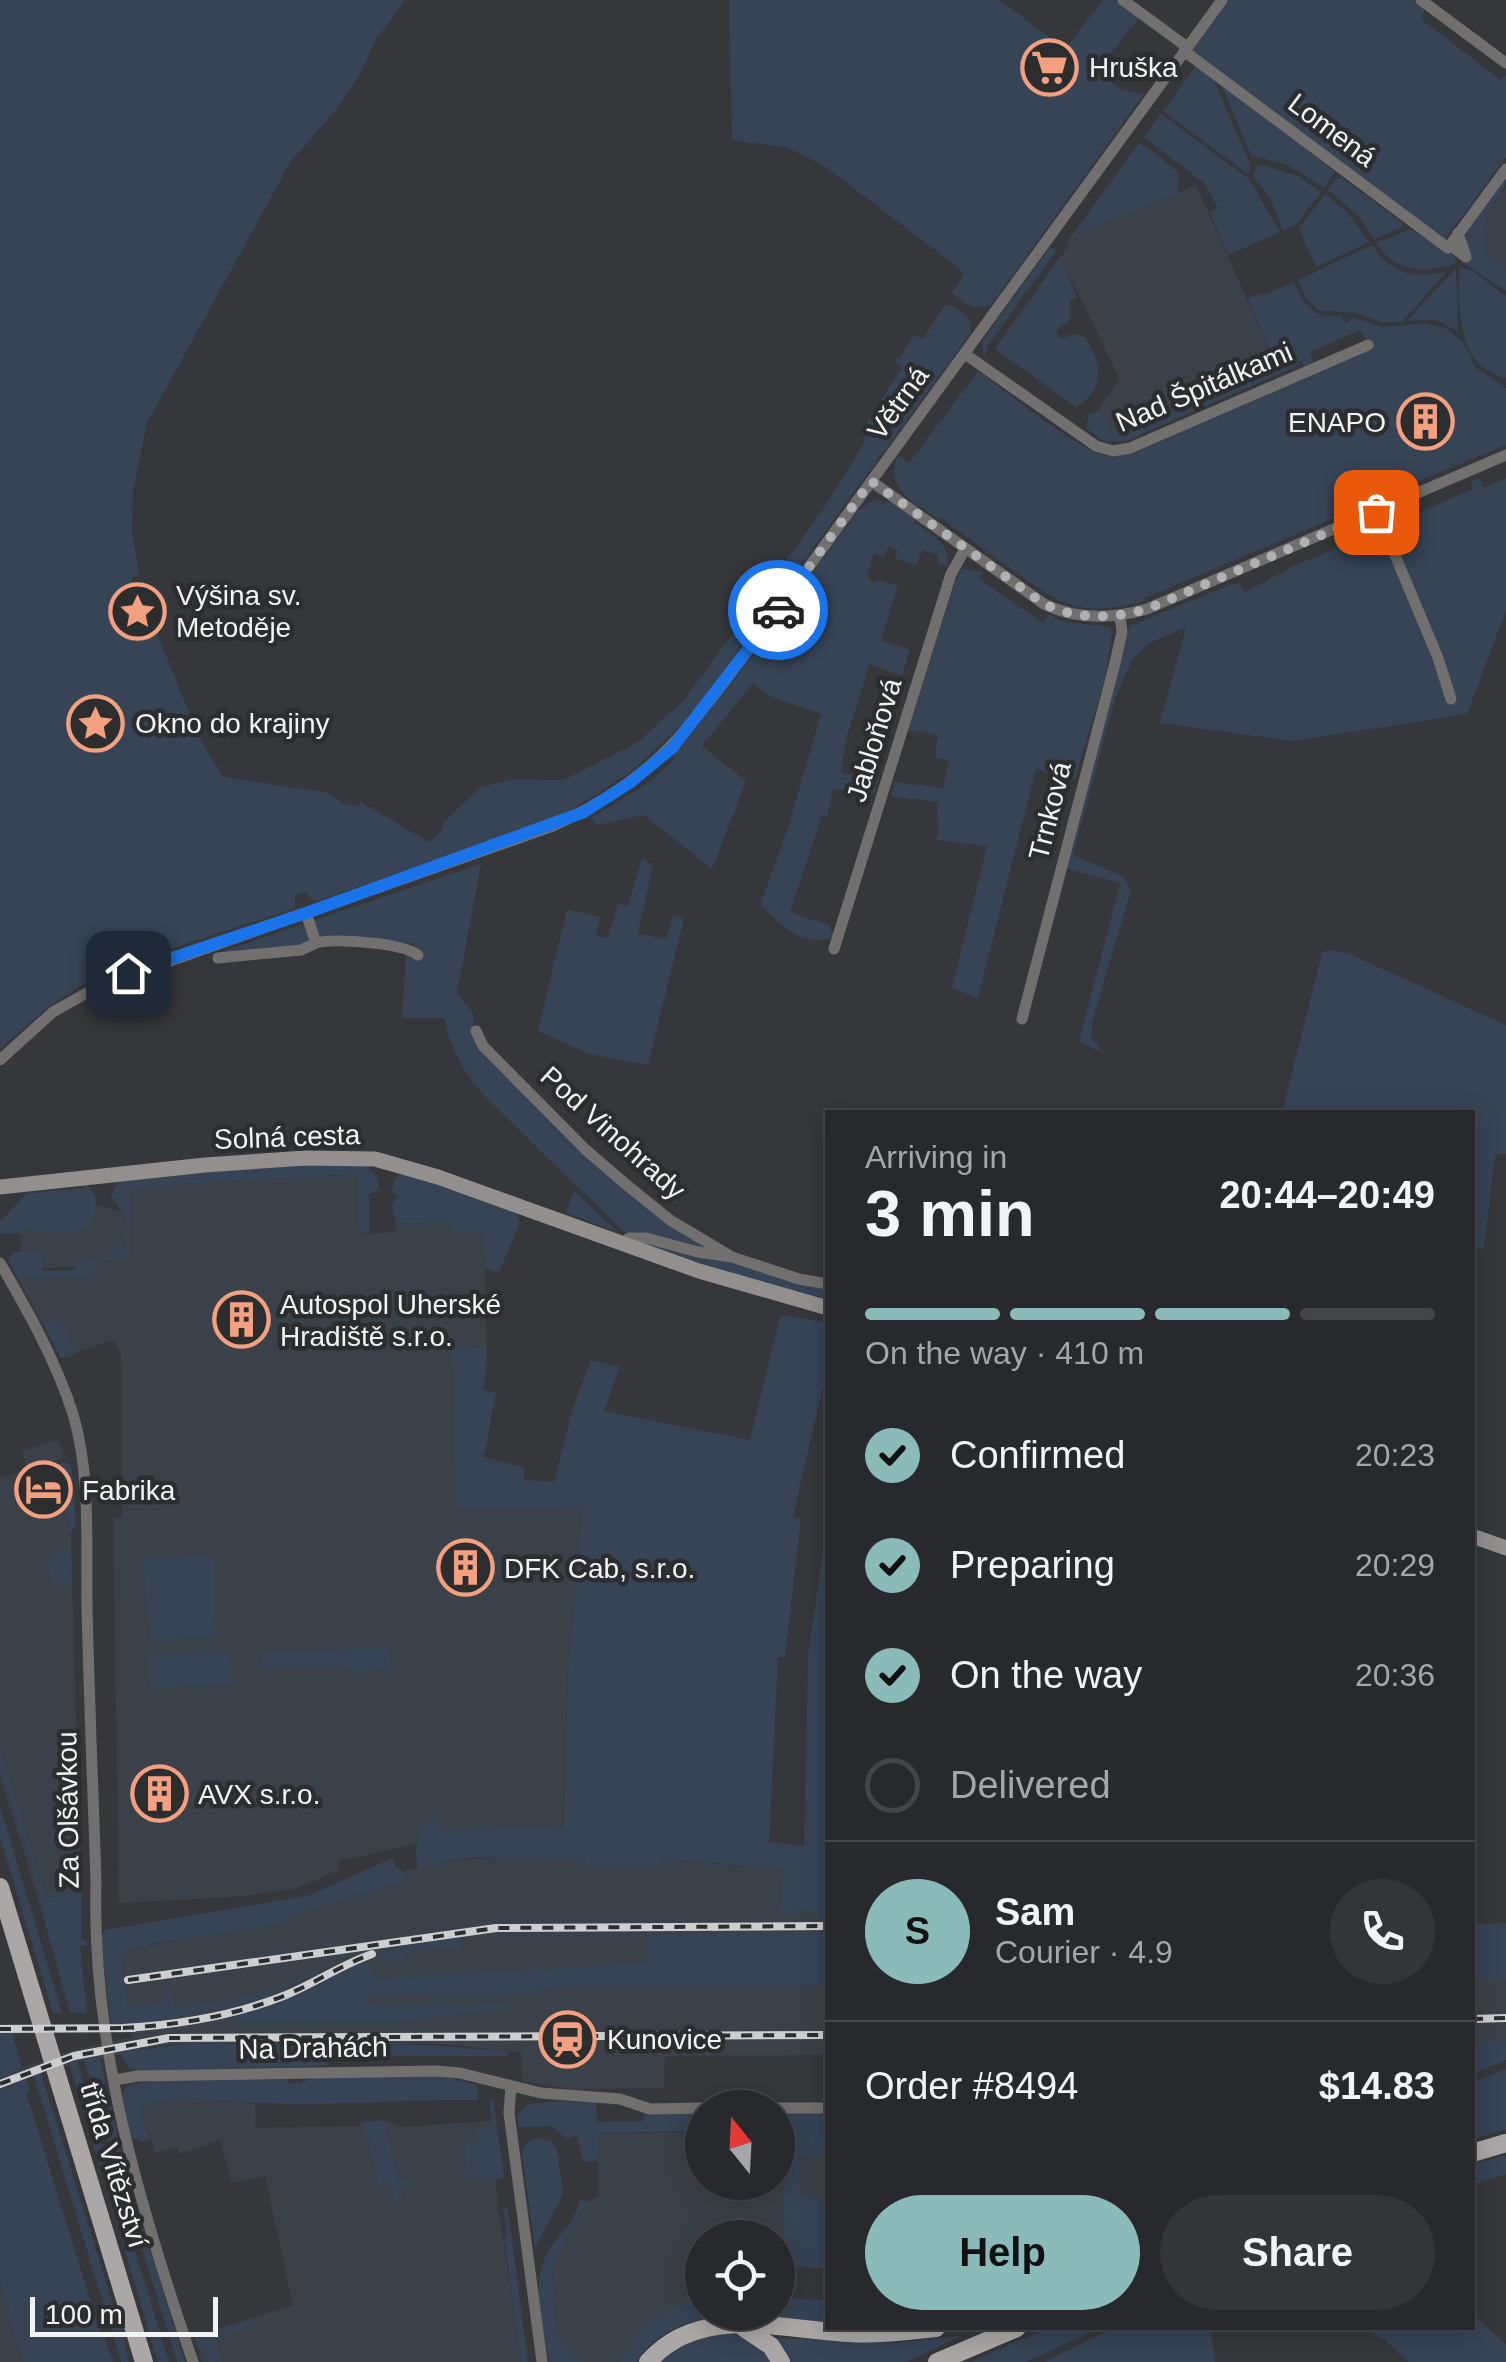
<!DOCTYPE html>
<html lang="en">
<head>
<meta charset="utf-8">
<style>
	body { margin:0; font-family:Arial,sans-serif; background:#343538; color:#f1f3f6; height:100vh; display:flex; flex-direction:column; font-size:38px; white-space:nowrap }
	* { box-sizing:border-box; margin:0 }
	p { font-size:32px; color:#a5a6a9 }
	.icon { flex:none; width:55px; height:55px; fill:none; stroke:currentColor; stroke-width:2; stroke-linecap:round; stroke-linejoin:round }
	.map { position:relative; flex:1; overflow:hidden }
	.side { position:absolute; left:825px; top:1110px; width:650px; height:1220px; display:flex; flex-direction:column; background:#28292c; border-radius:0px; box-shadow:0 5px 25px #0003,0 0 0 2px #444548 }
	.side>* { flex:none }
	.needle { width:65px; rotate:342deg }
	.controls { position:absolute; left:685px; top:2090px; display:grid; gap:20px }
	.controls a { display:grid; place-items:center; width:110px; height:110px; border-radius:50%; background:#28292c; box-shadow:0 5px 25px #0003,0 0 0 2px #444548; font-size:50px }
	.scale { position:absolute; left:30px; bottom:25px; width:188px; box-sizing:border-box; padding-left:10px; border:5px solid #f2f3f5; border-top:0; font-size:28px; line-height:35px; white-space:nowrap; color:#f2f3f5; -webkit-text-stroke:8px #2c2d2f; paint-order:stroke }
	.pin { position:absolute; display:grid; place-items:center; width:85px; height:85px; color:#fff; margin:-42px; border-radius:20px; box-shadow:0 5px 15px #0006 }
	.courier { position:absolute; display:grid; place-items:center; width:100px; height:100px; margin:-50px; border:8px solid #1a73e8; border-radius:50%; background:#fff; color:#222; box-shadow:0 2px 12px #0007 }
	.head em { font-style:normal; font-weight:700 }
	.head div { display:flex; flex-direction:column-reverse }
	.head { display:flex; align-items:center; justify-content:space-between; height:170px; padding:0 40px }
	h1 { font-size:65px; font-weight:700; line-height:75px }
	.bar { display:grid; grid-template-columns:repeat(4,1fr); gap:15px 10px; align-content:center; height:120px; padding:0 40px }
	.bar i { height:12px; border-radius:8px; background:#444548 }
	.bar .selected { background:#8bbbb9 }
	.bar p { grid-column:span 4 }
	.line { display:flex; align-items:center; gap:25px; padding:0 40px; border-top:2px solid #444548 }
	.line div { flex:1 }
	.round { display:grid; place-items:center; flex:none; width:105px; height:105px; border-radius:52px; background:#343538 }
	ol { padding:0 40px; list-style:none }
	li { display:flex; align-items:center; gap:30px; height:110px }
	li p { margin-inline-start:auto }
	li .icon { padding:10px; border-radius:50%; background:#8bbbb9; color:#111; stroke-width:4 }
	li:last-child { color:#a5a6a9 }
	li i { width:55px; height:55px; border:5px solid #444548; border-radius:50% }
	.button { display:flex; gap:20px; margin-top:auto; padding:20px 40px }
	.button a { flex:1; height:115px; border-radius:60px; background:#8bbbb9; color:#111; font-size:40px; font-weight:700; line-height:115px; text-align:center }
	.button a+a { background:#343538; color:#f1f3f6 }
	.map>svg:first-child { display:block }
	.built { fill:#3b4148 }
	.green { fill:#364456 }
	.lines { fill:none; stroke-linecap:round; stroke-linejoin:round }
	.street { stroke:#71706f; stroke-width:11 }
	.secondary { stroke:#928f8e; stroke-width:15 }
	.primary { stroke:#aaa7a6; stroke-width:18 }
	.rail-casing { stroke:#cdced0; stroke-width:8 }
	.rail { stroke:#2c2d2f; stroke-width:4; stroke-dasharray:11; stroke-linecap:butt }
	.done { stroke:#b0b1b4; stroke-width:10; stroke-dasharray:0 18 }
	.route { stroke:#1a73e8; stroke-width:12 }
	.labels { text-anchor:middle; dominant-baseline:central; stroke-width:9; stroke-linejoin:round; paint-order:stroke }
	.poi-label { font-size:28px; fill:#f2f3f5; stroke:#2c2d2f; text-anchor:start }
	.street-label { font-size:28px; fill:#f2f3f5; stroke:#2c2d2f }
</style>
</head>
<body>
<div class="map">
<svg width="1506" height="2362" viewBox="0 0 1506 2362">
	<rect width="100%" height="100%" fill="#36373a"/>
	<path class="built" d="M1196 185 1275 363 1111 435 1099 407 1120 379 1060 257 1081 232Z
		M1506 187V269L1485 251V227L1487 214Z
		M358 1174 360 1234 395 1232 396 1224 451 1222 452 1231 483 1230 487 1347 453 1348 455 1507H582L568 1671 562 1832 424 1842 339 1861V1870L294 1889 234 1897 119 1903 113 1518 122 1517 121 1354 113 1340 61 1358 17 1277 85 1276 100 1262 74 1267 22 1269 20 1222 93 1205 124 1212 129 1240 131 1191 148 1186Z
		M58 1439 65 1458 51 1462 71 1536 81 1893 38 1898 0 1776V1478L28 1469 22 1451Z
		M506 1856 585 1859 587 1867 660 1868 662 1859 827 1873V2055L665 2056 664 2088 571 2089 522 2081 521 2052 432 2043 187 2044 153 2046 100 2059 98 2055 41 2073 0 2091V2079L22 2068 73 2050 132 2037 131 2033 0 2034V2024H111L110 2012 126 1993 122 1952 263 1919 431 1863Z
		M1484 1976 1506 1980V2042L1473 2043 1472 1977Z
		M158 2099H212L255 2104 256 2128 360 2126 362 2122 384 2120 402 2127 491 2121 498 2205 521 2362H202L195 2336 293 2305 265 2176 232 2183 220 2140 180 2154 177 2147 155 2153 140 2104Z
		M827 2124V2222L783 2218 778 2298V2238H702V2299L687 2301 643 2324 618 2362H586L571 2354 557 2329 552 2269 587 2202 599 2196 596 2133H702V2182H778V2134H786L787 2125Z
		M0 2278 11 2311 8 2313 23 2362H0Z"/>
	<path class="green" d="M0 0H405L375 41 359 76 334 112 291 161 147 423 133 491 132 531 139 575 133 577 127 626 149 629 154 626 199 737 223 777 330 793 343 804 357 806 361 802 429 842 442 830 444 822 481 787 514 779 563 780 638 742 684 700 824 508 864 443 866 424 902 367 893 360 900 358 914 335 923 339 945 305H952L970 319V334L687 720 632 771 576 807 552 819 314 902 305 892 295 895V908C227 932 132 956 71 992 44 1008 22 1029 0 1050Z
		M729 0H1000L1065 49 1103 0H1118L1140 17 1096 71 1122 90 1144 94 991 305 972 308 952 293 964 274 955 265 823 165 788 148 732 140Z
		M1229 0H1412L1424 9 1422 20 1501 80 1506 75V157L1446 238 1440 242 1192 50Z
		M1196 66 1213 78 1251 166 1248 174 1163 111Z
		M1221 84 1335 172 1324 188 1288 165 1251 155Z
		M1161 114 1249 179 1280 232 1228 255 1210 212 1218 208 1205 184 1144 137Z
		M1140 142 1178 172V193L1081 232 1069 246 1066 243Z
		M1263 165 1298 176 1321 192 1297 224 1283 231 1270 198 1253 176 1256 167Z
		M1506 177C1506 194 1491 201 1487 216 1483 226 1485 240 1485 251L1506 269V291L1462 262 1469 253 1465 238 1468 230Z
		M1342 178 1403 223V226L1374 240 1360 217 1328 190 1336 179Z
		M1325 194 1346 211 1369 242 1316 267 1299 229Z
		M1411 229 1455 256 1456 263C1424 274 1396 273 1376 243Z
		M1372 245C1389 273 1416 281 1447 271L1401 323 1381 322 1356 313 1320 311 1307 300 1298 280Z
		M1050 247 1056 251 988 345 984 358 982 341Z
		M1060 257 1077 297 1070 301V320L1056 330 1061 339 1074 334 1084 337C1104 364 1104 390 1076 407L995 349Z
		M1459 267 1471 270 1506 296V378C1454 365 1460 309 1459 267Z
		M1456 268 1458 331 1436 320 1407 321Z
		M1294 282C1305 306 1313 319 1341 316L1346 323 1353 317 1383 327 1425 323 1447 329 1463 343 1476 368 1506 388V445L1406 486 1377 504 1375 501 1145 598V601C1079 619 1059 604 1010 568 986 551 963 534 939 517L937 519C914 502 882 487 898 456L909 463 978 371C1010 394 1079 453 1115 458L1371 349 1361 330 1310 352 1314 363 1305 367 1300 360 1295 367 1126 441 1105 442 1086 428 1089 414 1101 410 1111 434 1275 363 1248 299 1260 293 1262 296Z
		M1479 478 1484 488 1506 478V610L1467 714 1293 741 1160 723 1186 627 1150 643 1132 660 1115 699 1073 855 1123 876 1131 890 1093 1018 1091 1037 1104 1053 1079 1042 1120 883 1064 868 1130 626 1232 584H1238L1245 592C1263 584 1279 573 1296 565 1311 558 1327 555 1339 544L1338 540 1360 527 1411 505 1416 514 1473 489 1471 482Z
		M873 500 892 503 915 519 914 522C930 534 951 543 948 566L937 564 939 555 922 550 916 566 895 558 897 550 889 546 884 557 873 554 867 575 872 583 880 580 898 586 881 640 910 649 902 676 870 664 846 739 841 773 878 779 874 793 833 789 827 817 822 816 790 912 831 926 830 931 834 933 831 938C797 946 785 926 760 906L789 824 821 714 770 696 753 683 702 746 746 781 712 869 644 815 597 825 591 818 645 785 674 760 672 757 740 672 856 513Z
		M963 569 983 572 979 579 1043 623 1049 614 1060 621 1110 627 1112 632 1105 678 1075 779 1036 769 978 998 952 988 987 846 936 840 939 832 937 802 891 796 895 782 943 788 949 760 935 758 938 735 908 730 955 582Z
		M642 858 653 865 638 934 666 939 673 915 684 919 648 1065 589 1054 538 1031 567 909 600 917 596 935 608 938 618 904 628 906Z
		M481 864 457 993 473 1013V1037L583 1146 717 1252 624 1232 484 1096C464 1072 450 1049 444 1018H402L406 954 418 955 414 944 324 936 298 946 215 954Z
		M1328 950 1350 954 1506 1025V1154H1495L1484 1249 1473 1248 1472 1112H1282L1322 953Z
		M324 1163C351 1164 376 1157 380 1190L369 1194V1233H359L357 1174 148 1186 131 1191 130 1256 103 1261 85 1277H17L8 1259 14 1252 41 1251 43 1271 76 1270V1265L111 1255 120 1246 124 1248 127 1243 122 1240C134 1217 120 1213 111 1195L117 1183 128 1179Z
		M405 1172 517 1213 519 1225 499 1273 485 1268 483 1231H451L450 1222 396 1224 392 1205 397 1195 392 1193C393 1182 394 1175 405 1172Z
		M85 1184C101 1196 99 1218 83 1230L32 1233 31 1228H24V1233L0 1234V1222L27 1193 85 1188Z
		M574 1191 618 1232 566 1213Z
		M642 1243 718 1258 827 1288V1299L745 1278Z
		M792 1316 827 1323V1368L793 1517 801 1519 785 1657H778L769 1842 804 1846 808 1657 827 1523V1920H815V1910L780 1911 784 1869 662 1859 661 1868 586 1867 585 1859C530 1859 470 1850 418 1868 413 1847 418 1824 438 1815L441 1831 540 1827 563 1830 568 1671 582 1507 455 1508 452 1348 487 1347 484 1390 496 1392 484 1457 524 1467V1480L554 1482 573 1408 591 1360 620 1367 604 1411 750 1440 780 1317Z
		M61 1321 75 1352 70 1357 61 1358 42 1322Z
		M66 1462 71 1466 73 1481 62 1485 64 1488 73 1485 76 1523 71 1534 52 1466Z
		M60 1552H71L72 1584H54L47 1565 53 1555Z
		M214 1555 216 1633 208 1637 150 1639 143 1559Z
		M389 1649V1669L349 1671 348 1666 261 1667V1652Z
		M228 1653 232 1660 233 1684 149 1687 147 1655Z
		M0 1748 45 1895H41L0 1765Z
		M0 1807 3 1816 62 2013H53L0 1837Z
		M392 1858 397 1868 404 1872 406 1880 298 1913 282 1923 156 1943 122 1952 127 2008 163 2003 164 1995 172 1992 174 2010 258 1994 334 1965 254 2001 153 2022 111 2024 100 1937 106 1930 310 1895Z
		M81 1893V1940L88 1941 87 1945 80 1946 87 2013H70L38 1898Z
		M1506 1923V1980L1473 1977V1924Z
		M827 1934V1985H571L518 1993 367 1995 368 2004 397 2007 510 2004V2007L402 2021H235L233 2018 304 1992 365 1959 376 1979 648 1963V1935Z
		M457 1935 460 1947 404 1952 403 1959 384 1960 380 1954Z
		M0 2034H12L22 2068 0 2079Z
		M1506 2042V2060L1473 2074V2043Z
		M391 2043 508 2051V2056H332L326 2066 138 2071 129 2068 119 2052 187 2044Z
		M99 2055 127 2175 185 2362H177L84 2059Z
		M77 2061 169 2362H158L69 2063Z
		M1506 2069V2129L1473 2139V2082Z
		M41 2073 123 2337 129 2362H121L34 2076Z
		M388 2075 446 2077 477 2085 478 2100C404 2099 328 2107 254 2103 216 2101 177 2093 140 2105L150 2140 142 2142 131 2137 123 2097V2091L130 2085 149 2081 287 2078 288 2083H300L314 2077Z
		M26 2079 30 2091 27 2095 100 2332H103L113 2362H23L7 2312 10 2310 0 2279V2091Z
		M490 2096 494 2103 504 2177 496 2180 495 2177 464 2178 463 2172 467 2171 464 2143 479 2141 478 2129 491 2128Z
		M559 2101 596 2103 597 2122 643 2121 646 2112H702V2131L597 2133V2161H583L577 2135 567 2139 551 2126 520 2127 518 2125V2114L527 2104Z
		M778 2113H824L827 2116 826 2156H800L798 2195 822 2197 827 2201V2269L781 2265 786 2133 778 2132Z
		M384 2120 399 2180 409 2179 410 2183 400 2186 403 2199 394 2201 390 2184 379 2186 365 2125 361 2126 362 2122Z
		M537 2138 551 2141 557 2149 563 2194 535 2248 522 2153 526 2143Z
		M1506 2155V2174L1473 2184V2164Z
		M580 2199 587 2202 552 2269 557 2329 571 2354 586 2362H549C544 2327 529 2285 548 2252 558 2235 576 2221 580 2199Z
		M503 2208H508L528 2362H521L504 2238 507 2237Z
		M778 2298 827 2300V2324C761 2317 681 2298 636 2362H618L643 2324 687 2301 702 2299V2312H778Z
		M1473 2315 1506 2344V2362H1409L1385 2340 1362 2328H1472Z
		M248 2320 250 2327 215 2339 222 2362H209L204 2346 198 2350 195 2336Z
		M1049 2328H1100L1026 2362H970Z
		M1113 2328H1211L1215 2362H1044Z
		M731 2333 760 2345 773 2362H661C682 2342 703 2337 731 2333Z
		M961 2336 907 2362H789L776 2338 891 2343Z"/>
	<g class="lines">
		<path class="street" d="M1123 0 1187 47
			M1421 0 1506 63
			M1184 51 1448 248 1506 169
			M1450 245 1466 257 1458 233
			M965 354 1096 446 1113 451 1130 448 1368 345
			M871 481 1044 604C1077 620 1112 619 1147 609L1506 455
			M1377 512 1438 658 1451 699
			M306 913 316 943C335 938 403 943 418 955
			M834 949 951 574 965 549
			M218 958 301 950 316 943
			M1022 1019 1115 663 1122 632 1120 616
			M476 1031 483 1046 586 1150 628 1186 670 1220 732 1257
			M0 1060 53 1012 99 986 553 826C653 781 688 730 752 645L1222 0
			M622 1244 629 1238H646L698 1252 732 1257 799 1279 828 1284
			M0 1263C28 1311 56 1361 73 1414 91 1475 86 1542 87 1605 89 1697 93 1789 96 1881 91 2046 140 2207 193 2362
			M114 2080 138 2076 436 2071 460 2073 541 2093 620 2099 650 2109 702 2108
			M511 2086 509 2113 542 2362
			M778 2108H828"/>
		<path class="secondary" d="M0 1187 205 1165 306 1158 375 1159 438 1177 699 1271 828 1308
			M1472 1536 1506 1548"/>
		<path class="primary" d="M0 1887 144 2362
			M1472 2153 1506 2143
			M744 2328 771 2346 781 2362
			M648 2362C700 2303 781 2330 849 2333 878 2335 907 2331 936 2328
			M937 2362 1017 2328"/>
		<defs>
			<path id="rail" d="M128 1980 496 1928 828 1926
				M1472 2019 1506 2018
				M123 2028C179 2025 234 2016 286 1995 315 1983 341 1965 372 1954
				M0 2029 134 2028
				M0 2084 74 2056 169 2038 828 2035"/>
		</defs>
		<use href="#rail" class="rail-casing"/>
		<use href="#rail" class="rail"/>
	</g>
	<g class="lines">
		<path class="done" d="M778 610 871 481 1044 604C1077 620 1112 619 1147 609L1376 512"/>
		<path class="route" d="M128 973 306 913 584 812 631 782 672 748 778 610"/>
	</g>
	<defs>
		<symbol id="supermarket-ring" viewBox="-11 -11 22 22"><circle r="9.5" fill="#2c2d2f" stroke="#f3a081" stroke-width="1.5"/><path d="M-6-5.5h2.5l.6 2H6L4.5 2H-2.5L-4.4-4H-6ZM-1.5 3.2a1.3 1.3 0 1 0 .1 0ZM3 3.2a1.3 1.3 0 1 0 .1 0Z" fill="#f3a081"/></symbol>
		<symbol id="building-ring" viewBox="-11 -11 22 22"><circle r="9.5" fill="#2c2d2f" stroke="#f3a081" stroke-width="1.5"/><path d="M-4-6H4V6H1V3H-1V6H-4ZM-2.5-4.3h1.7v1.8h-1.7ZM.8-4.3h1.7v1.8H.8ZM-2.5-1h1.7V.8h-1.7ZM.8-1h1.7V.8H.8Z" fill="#f3a081"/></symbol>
		<symbol id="sight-ring" viewBox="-11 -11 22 22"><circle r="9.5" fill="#2c2d2f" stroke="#f3a081" stroke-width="1.5"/><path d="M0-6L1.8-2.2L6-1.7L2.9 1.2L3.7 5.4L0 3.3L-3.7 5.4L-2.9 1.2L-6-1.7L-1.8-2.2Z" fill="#f3a081"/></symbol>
		<symbol id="hotel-ring" viewBox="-11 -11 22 22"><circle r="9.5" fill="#2c2d2f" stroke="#f3a081" stroke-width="1.5"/><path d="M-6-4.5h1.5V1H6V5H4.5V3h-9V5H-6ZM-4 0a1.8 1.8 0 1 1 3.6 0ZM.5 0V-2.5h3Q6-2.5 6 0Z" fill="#f3a081"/></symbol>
		<symbol id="station-ring" viewBox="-11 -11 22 22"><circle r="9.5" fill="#2c2d2f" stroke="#f3a081" stroke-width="1.5"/><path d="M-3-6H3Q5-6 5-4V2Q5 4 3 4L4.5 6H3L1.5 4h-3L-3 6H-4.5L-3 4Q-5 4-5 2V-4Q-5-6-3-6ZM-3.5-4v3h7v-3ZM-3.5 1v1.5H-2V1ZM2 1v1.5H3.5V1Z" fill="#f3a081"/></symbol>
	</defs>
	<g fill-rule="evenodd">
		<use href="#supermarket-ring" x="1018" y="36" width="63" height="63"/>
		<use href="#building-ring" x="1394" y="390" width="63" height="63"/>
		<use href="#sight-ring" x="106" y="580" width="63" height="63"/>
		<use href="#sight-ring" x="64" y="692" width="63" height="63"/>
		<use href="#building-ring" x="210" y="1288" width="63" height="63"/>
		<use href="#hotel-ring" x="12" y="1458" width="63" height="63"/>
		<use href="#building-ring" x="434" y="1536" width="63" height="63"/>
		<use href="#building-ring" x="128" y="1762" width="63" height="63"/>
		<use href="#station-ring" x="536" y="2008" width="63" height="63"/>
	</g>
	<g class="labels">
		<g class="poi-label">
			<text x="1089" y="67">Hruška</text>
			<text x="1386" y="422" text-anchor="end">ENAPO</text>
			<text x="176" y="595">Výšina sv.<tspan x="176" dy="32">Metoděje</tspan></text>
			<text x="135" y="723">Okno do krajiny</text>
			<text x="280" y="1304">Autospol Uherské<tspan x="280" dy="32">Hradiště s.r.o.</tspan></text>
			<text x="82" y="1490">Fabrika</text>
			<text x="504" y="1568">DFK Cab, s.r.o.</text>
			<text x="198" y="1794">AVX s.r.o.</text>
			<text x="607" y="2039">Kunovice</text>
		</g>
		<g class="street-label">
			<text transform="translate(1332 130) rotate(37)">Lomená</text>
			<text transform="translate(1204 387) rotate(-23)">Nad Špitálkami</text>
			<text transform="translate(898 403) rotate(-54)">Větrná</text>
			<text transform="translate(874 740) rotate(-73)">Jabloňová</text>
			<text transform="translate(1050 811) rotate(-76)">Trnková</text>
			<text transform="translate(613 1133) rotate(42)">Pod Vinohrady</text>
			<text transform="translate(287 1137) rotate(-2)">Solná cesta</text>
			<text transform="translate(68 1810) rotate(-91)">Za Olšávkou</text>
			<text transform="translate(313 2048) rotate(-1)">Na Drahách</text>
			<text transform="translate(114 2165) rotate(73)">třída Vítězství</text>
		</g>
	</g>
</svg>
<div class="controls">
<a><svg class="needle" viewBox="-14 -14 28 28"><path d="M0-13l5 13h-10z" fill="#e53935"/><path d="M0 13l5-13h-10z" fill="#a5a6a9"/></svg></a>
<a><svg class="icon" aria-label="locate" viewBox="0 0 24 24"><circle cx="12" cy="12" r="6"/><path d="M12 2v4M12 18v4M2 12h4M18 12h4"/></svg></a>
</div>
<div class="scale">100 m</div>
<div class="pin" style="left:1376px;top:512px;background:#ea580c"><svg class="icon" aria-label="bag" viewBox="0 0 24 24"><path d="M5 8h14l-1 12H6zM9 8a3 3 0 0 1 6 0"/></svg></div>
<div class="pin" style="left:128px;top:973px;background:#1f2937"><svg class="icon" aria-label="home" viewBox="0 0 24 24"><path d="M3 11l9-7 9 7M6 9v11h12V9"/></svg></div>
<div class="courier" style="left:778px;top:610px"><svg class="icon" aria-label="car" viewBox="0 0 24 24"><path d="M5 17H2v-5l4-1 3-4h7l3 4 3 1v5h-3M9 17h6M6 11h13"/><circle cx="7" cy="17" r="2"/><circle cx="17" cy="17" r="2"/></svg></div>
<section class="side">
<div class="head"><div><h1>3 min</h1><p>Arriving in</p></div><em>20:44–20:49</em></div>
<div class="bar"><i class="selected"></i><i class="selected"></i><i class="selected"></i><i></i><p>On the way · 410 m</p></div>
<ol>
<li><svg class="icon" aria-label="check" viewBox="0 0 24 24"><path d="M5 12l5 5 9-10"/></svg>Confirmed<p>20:23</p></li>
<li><svg class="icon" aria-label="check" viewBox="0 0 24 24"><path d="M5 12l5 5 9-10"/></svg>Preparing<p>20:29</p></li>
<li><svg class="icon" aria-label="check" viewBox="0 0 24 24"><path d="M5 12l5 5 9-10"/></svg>On the way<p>20:36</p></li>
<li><i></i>Delivered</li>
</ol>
<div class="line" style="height:180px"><b class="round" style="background:#8bbbb9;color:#111">S</b><div><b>Sam</b><p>Courier · 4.9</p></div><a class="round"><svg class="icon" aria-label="phone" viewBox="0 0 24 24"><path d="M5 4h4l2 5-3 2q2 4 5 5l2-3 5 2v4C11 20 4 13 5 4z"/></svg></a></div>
<div class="line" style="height:130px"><div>Order #8494</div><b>$14.83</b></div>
<div class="button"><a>Help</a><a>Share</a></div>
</section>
</div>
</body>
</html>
